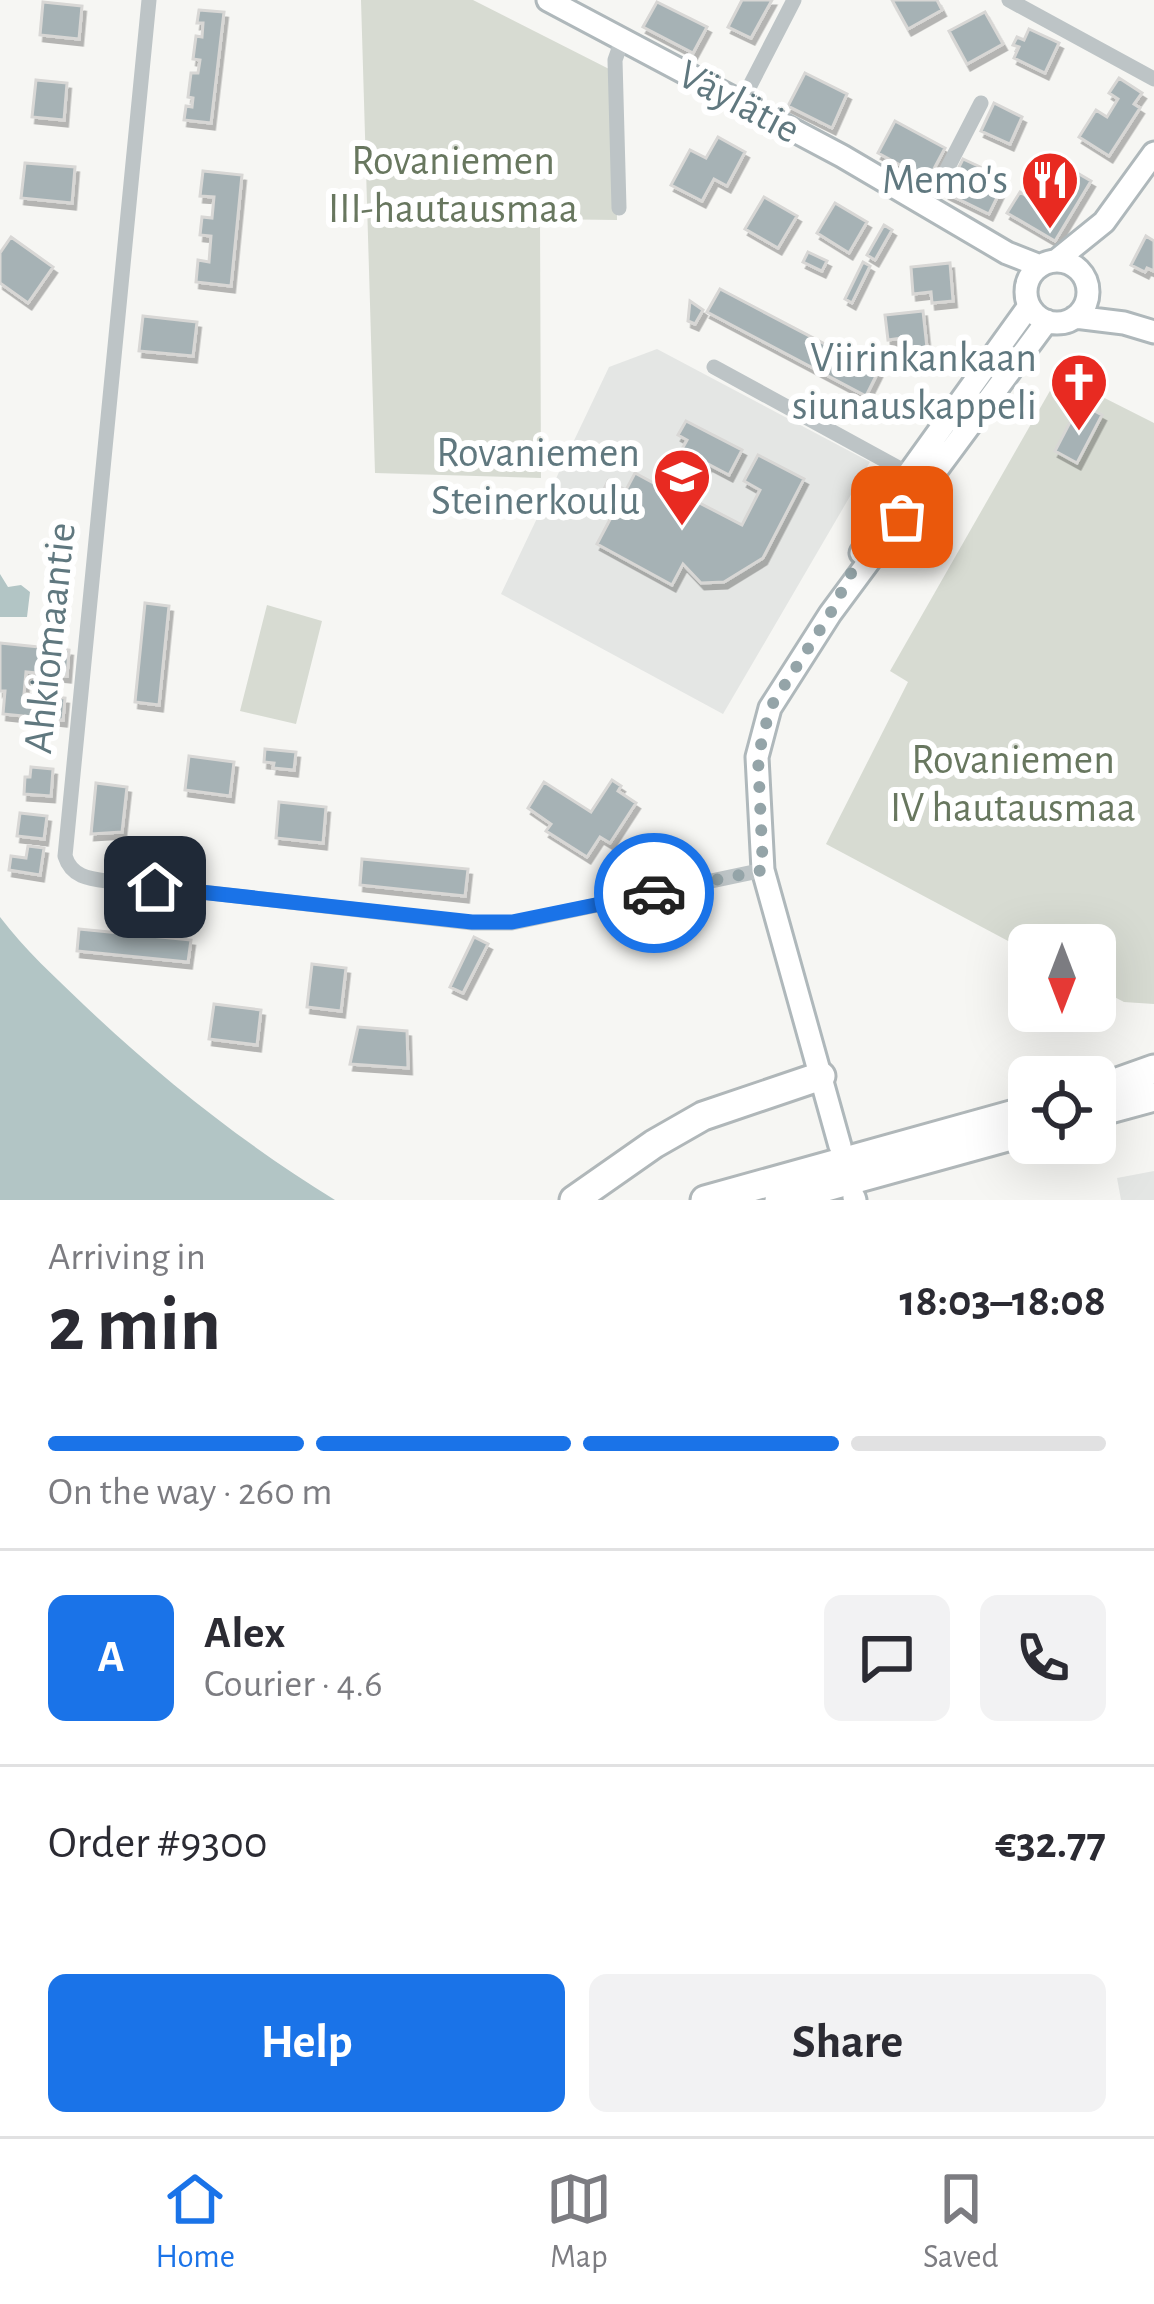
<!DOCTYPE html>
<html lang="en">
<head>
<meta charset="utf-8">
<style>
	body { margin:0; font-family:"Alegreya Sans",sans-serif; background:#f2f2f3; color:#2b2b33; height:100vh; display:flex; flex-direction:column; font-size:45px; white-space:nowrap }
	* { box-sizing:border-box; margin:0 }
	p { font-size:39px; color:#7c7c81 }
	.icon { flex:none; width:66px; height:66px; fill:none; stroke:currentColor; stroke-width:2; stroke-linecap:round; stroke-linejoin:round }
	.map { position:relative; height:1200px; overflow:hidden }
	.side { display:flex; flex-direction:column; background:#fff; flex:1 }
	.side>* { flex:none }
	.needle { width:78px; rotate:180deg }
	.controls { position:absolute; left:1008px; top:924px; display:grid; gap:24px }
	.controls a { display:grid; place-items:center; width:108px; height:108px; border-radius:18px; background:#fff; box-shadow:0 12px 48px #0002; font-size:60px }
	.pin { position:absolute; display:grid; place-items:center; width:102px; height:102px; color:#fff; margin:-51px; border-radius:24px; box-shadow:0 6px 18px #0006 }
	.courier { position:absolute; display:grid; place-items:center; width:120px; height:120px; margin:-60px; border:9px solid #1a73e8; border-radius:50%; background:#fff; color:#222; box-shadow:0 3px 15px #0007 }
	.headline em { font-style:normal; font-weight:700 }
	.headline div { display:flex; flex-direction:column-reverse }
	.headline { display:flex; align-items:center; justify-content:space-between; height:204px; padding:0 48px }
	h1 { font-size:78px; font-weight:700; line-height:90px }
	.bar { display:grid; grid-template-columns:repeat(4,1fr); gap:18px 12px; align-content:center; height:144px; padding:0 48px }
	.bar i { height:15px; border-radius:9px; background:#e1e1e2 }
	.bar .active { background:#1a73e8 }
	.bar p { grid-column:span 4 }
	.line { display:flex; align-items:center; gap:30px; padding:0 48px; border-top:3px solid #e1e1e2 }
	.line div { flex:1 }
	.round { display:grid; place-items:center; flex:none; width:126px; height:126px; border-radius:18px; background:#f2f2f3 }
	.action { display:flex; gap:24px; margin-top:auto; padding:24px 48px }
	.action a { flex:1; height:138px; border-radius:18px; background:#1a73e8; color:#fff; font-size:48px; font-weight:700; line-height:138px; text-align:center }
	.action a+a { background:#f2f2f3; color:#2b2b33 }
	.dock { display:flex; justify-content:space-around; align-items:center; height:168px; border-top:3px solid #e1e1e2; background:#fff; font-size:33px; color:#7c7c81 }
	.dock a { display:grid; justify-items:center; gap:6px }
	.dock .active { color:#1a73e8 }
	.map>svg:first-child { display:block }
	.built { fill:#e4e6e4 }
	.green { fill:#d7dbd2 }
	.water { fill:#b2c5c5 }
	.building { fill:#a6b2b5; stroke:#d8d7d5; stroke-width:3; filter:url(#shadow) }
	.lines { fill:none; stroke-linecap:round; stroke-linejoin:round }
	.secondary-casing { stroke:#afb8bb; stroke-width:27 }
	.highway-casing { stroke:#b0b7b9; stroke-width:33 }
	.street { stroke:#bdc4c6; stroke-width:15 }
	.secondary { stroke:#fff; stroke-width:21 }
	.highway { stroke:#fff; stroke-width:27 }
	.done { stroke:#94a4a8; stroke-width:12; stroke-dasharray:0 21.6 }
	.route { stroke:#1a73e8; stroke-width:15 }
	.labels { text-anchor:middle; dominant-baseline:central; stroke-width:12; stroke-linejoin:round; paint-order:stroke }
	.street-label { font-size:42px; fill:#60787f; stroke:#fff }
	.park-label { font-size:42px; fill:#68775f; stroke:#fff }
	.poi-label { font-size:42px; fill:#60787f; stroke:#fff; text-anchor:end }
</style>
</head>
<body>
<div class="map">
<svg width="1154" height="1200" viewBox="0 0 1154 1200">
	<defs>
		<filter id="shadow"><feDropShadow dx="3.5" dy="6" stdDeviation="0" flood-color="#0004"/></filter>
	</defs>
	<rect width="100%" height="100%" fill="#f6f6f3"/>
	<path class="built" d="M657 349 870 462 723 714 501 594 609 367Z
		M1154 1171V1200H1121L1117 1178Z"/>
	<path class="green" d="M361 0H473L615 72 617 220 540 219 541 478 375 473Z
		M1059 375 1154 423V1004L1124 1002 1095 987V945H1029V952L826 844 908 682 890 671Z
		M267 605 322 621 296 724 240 711Z"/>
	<path class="water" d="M0 574 8 587 21 585 30 592 27 617H0Z
		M0 917C25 950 55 977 84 1005 162 1079 244 1144 335 1200H0Z"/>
	<path class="building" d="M742 0H772L751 38 728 27Z
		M892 0H937L942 10 908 29Z
		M43 2 82 6 79 39 40 35Z
		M657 2 707 27 693 53 643 27Z
		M199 10 224 12 211 123 184 120 186 106 192 107 193 98 188 97 191 73H198L200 60 193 59 196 36 202 37 203 23H197Z
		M985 12 1003 44 967 64 949 31Z
		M1029 29 1059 43 1045 73 1014 58 1019 47 1013 45 1017 37 1024 40Z
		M805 73 847 94 832 128 788 106Z
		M1119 78 1142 93 1134 104 1140 108 1109 156 1079 137 1096 110 1107 117 1118 99 1109 93Z
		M36 80 67 83 64 120 32 117Z
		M994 103 1022 117 1010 144 981 131Z
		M895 121 945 148 928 180 878 153Z
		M718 137 745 152 727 186 714 179 702 201 671 185 690 150 706 158Z
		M963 159 1006 179 989 214 946 193Z
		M25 163 75 167 72 203 21 198Z
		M1062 164 1091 181 1055 241 1007 213 1020 192 1039 204Z
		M203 171 242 175 231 286 196 282 198 260 209 262 211 236 200 235 202 217 212 218 214 197 200 196Z
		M764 197 797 216 778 248 745 229Z
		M835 203 867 222 849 253 817 233Z
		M884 225 892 230 875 260 867 255Z
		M1146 236 1154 241V271L1147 268 1145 272 1131 265Z
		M11 237 53 267 28 303 0 283V253Z
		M808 252 827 261 822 271 803 262Z
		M863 262 870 266 852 303 845 299Z
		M950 263 953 301 932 303 931 292 913 294 911 267Z
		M720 289 878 372 866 396 707 312Z
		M690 301 703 310 695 324 688 321Z
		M923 311 927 348 903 350 902 338 888 340 885 315Z
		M143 316 197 322 193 356 139 351Z
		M1080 403 1102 415 1077 463 1055 451Z
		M686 421 742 450 729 475 708 464 690 498 742 525 760 490 744 481 758 455 804 479 763 558 724 582 701 583 683 564 672 585 597 544 615 510 598 501 608 481 626 490 635 473 661 487 687 440 678 435Z
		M145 603 169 606 159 705 135 702Z
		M0 643 69 650 67 676 26 672 24 694 65 698 63 720 3 714 5 691H0Z
		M265 749 296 752 294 770 273 768 274 763 264 762Z
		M189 756 234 762 230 796 185 790Z
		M31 767 53 769 51 796 24 794 25 777H30Z
		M612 780 621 786 618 791 636 803 610 843 600 837 587 857 546 831 551 824 528 808 544 782 591 812Z
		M96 783 127 787 122 832 91 834Z
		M279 802 326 807 323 843 276 838Z
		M20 813 47 816 44 839 17 836Z
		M28 846 44 848 40 875 9 870 11 856 26 858Z
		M362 859 468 869 465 896 360 885Z
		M79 929 191 940 188 962 77 951Z
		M474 937 488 944 463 993 450 987Z
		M312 964 346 968 341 1011 307 1007Z
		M214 1004 261 1010 257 1045 209 1039Z
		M358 1027 407 1031 408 1068 350 1064Z"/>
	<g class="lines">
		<defs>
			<path id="secondary" d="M548 0 842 156 1007 253 1040 266
				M1057 260 1104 222 1154 153
				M1026 292a31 31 0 1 1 62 0a31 31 0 1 1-62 0Z
				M1075 317 1124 323 1154 332
				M861 553 909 473 1029 306
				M840 1146 763 870 757 757 770 708 830 614 1047 321
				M854 1197 855 1200"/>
			<path id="highway" d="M1095 1090 1154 1069
				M1095 1113 1154 1097
				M574 1200 654 1144 703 1116 821 1076
				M705 1200 1029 1110
				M779 1200 1029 1131"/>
		</defs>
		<use href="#secondary" class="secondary-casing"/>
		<use href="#highway" class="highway-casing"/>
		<path class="street" d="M149 0 65 856C72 879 93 879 114 882L473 923H512L763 870
			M1009 0 1154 79
			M740 105 794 0
			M619 208 615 60 622 40
			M927 208 981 103
			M714 367 917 478"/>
		<use href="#secondary" class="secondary"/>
		<use href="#highway" class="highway"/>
	</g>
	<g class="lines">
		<path class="done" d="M654 893 763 870 758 757 770 708 830 614 883 512 909 473 926 484 902 517"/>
		<path class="route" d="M155 887 472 922H512L654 893"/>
	</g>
	<defs>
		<symbol id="restaurant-pin" viewBox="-11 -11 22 30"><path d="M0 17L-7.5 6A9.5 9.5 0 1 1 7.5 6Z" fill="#e82a21" stroke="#fff"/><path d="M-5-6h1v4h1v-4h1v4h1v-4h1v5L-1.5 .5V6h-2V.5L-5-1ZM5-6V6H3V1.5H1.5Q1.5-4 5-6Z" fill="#fff"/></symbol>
		<symbol id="church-pin" viewBox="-11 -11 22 30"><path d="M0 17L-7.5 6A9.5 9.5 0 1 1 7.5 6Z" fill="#e82a21" stroke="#fff"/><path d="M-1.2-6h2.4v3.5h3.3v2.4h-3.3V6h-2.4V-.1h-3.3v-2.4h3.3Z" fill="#fff"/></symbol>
		<symbol id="school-pin" viewBox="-11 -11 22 30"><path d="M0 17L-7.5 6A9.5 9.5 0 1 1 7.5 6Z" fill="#e82a21" stroke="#fff"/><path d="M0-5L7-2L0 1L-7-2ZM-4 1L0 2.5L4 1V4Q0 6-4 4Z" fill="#fff"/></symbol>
	</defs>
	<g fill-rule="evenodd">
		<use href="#restaurant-pin" x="1017" y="147" width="66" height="90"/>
		<use href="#church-pin" x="1046" y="349" width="66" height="90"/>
		<use href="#school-pin" x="649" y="444" width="66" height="90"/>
	</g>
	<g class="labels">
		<g class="street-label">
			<text transform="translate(739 102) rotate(28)">Väylätie</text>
			<text transform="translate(50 638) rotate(-84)">Ahkiomaantie</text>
		</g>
		<g class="park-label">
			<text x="453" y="161">Rovaniemen<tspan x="453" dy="48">III-hautausmaa</tspan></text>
			<text x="1013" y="760">Rovaniemen<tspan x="1013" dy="48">IV hautausmaa</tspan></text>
		</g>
		<g class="poi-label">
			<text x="1008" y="180">Memo's</text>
			<text x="1037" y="358">Viirinkankaan<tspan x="1037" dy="48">siunauskappeli</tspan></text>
			<text x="640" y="453">Rovaniemen<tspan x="640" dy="48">Steinerkoulu</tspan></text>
		</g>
	</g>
</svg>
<div class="controls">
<a><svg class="needle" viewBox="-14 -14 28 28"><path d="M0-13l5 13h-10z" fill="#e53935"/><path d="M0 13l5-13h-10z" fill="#7c7c81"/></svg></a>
<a><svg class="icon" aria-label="locate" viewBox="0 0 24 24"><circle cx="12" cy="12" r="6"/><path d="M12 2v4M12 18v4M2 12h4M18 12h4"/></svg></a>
</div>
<div class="pin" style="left:902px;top:517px;background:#ea580c"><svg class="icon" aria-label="bag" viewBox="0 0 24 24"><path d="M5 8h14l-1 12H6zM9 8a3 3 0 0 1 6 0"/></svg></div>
<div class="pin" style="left:155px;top:887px;background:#1f2937"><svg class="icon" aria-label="home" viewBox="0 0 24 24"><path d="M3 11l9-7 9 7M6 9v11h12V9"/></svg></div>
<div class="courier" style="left:654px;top:893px"><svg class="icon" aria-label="car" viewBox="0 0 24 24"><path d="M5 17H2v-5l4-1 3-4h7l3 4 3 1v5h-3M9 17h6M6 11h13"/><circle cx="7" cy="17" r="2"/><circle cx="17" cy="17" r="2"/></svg></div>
</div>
<section class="side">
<div class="headline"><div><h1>2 min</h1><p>Arriving in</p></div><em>18:03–18:08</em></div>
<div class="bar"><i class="active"></i><i class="active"></i><i class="active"></i><i></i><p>On the way · 260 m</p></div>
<div class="line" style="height:216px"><b class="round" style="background:#1a73e8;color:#fff">A</b><div><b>Alex</b><p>Courier · 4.6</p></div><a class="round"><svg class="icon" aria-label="chat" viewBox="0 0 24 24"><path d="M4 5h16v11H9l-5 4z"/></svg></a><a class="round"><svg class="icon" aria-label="phone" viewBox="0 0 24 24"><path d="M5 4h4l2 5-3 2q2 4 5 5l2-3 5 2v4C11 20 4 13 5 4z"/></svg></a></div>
<div class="line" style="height:156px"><div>Order #9300</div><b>€32.77</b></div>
<div class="action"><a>Help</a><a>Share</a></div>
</section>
<nav class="dock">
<a class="active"><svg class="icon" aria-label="home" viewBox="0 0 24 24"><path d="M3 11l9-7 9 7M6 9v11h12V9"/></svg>Home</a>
<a><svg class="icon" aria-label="map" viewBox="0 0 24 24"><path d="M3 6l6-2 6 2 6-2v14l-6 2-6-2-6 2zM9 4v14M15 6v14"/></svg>Map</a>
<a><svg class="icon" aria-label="saved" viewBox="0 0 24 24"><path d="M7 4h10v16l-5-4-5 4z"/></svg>Saved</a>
</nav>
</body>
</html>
